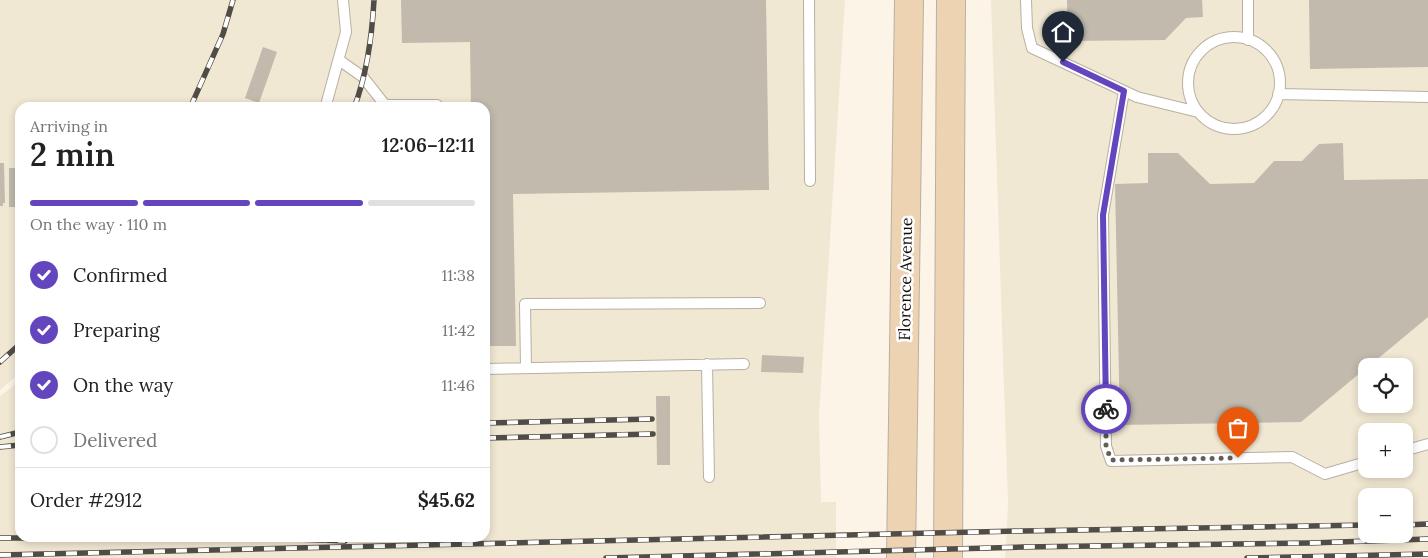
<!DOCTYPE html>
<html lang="en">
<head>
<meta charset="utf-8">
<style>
	body { margin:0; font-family:Lora,serif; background:#f6f6f6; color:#222; height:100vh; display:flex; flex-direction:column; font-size:19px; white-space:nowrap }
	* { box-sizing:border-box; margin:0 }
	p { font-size:16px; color:#767676 }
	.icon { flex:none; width:28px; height:28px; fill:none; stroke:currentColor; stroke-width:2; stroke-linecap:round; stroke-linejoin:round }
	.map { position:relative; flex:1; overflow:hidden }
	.details { position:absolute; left:15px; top:102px; width:475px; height:440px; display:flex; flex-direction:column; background:#fff; border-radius:15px; box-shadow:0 2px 8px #0003 }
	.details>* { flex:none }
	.buttons { position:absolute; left:1358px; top:358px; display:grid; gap:10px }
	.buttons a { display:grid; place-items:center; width:55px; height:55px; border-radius:10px; background:#fff; box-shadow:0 2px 8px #0003; font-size:25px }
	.pin { position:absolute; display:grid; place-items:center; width:42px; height:42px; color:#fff; margin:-51px -21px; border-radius:50% 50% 50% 0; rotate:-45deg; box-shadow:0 0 5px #0007 }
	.pin .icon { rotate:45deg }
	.courier { position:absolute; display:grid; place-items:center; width:50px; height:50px; margin:-25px; border:4px solid #6345bd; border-radius:50%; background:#fff; color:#222; box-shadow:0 1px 6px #0007 }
	.headline em { font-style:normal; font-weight:600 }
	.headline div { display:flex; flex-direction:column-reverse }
	.headline { display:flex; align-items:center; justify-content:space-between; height:85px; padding:0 15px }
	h1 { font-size:32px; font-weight:600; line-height:38px }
	.bar { display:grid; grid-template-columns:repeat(4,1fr); gap:8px 5px; align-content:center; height:60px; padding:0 15px }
	.bar i { height:6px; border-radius:4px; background:#e0e0e0 }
	.bar .selected { background:#6345bd }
	.bar p { grid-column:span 4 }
	.line { display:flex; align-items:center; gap:12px; padding:0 15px; border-top:1px solid #e0e0e0 }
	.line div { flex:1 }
	ol { padding:0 15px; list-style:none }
	li { display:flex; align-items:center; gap:15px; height:55px }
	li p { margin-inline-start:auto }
	li .icon { padding:5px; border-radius:50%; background:#6345bd; color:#fff; stroke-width:4 }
	li:last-child { color:#767676 }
	li i { width:28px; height:28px; border:2px solid #e0e0e0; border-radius:50% }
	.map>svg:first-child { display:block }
	.built { fill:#f1e8d3; fill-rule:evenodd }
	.building { fill:#c1baad }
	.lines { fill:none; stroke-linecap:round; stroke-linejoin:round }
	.lane-casing { stroke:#b7b0a3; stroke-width:12 }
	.secondary-casing { stroke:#b7b0a3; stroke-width:30 }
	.lane { stroke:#fff; stroke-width:10 }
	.secondary { stroke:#eed3b2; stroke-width:28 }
	.rail-casing { stroke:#514d46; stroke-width:5.5 }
	.rail { stroke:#fff; stroke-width:4; stroke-dasharray:11; stroke-linecap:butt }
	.done { stroke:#635e57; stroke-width:5; stroke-dasharray:0 9 }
	.route { stroke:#6345bd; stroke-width:6 }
	.labels { text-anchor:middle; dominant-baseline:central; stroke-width:5; stroke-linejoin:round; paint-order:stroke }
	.street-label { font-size:16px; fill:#100d09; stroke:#fff }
</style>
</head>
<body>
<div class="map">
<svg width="1428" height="558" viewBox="0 0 1428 558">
	<rect width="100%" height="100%" fill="#fcf5e7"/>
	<path class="built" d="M0 0H845L819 415 821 502H836V558H0V396L20 381V538H485V108H20V373L0 390Z
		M991 0H1428V558H1005L1008 505ZM1366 366H1404V404H1366ZM1366 431H1404V469H1366ZM1366 496H1404V534H1366Z"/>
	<path class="building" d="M401 0H766L769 190 513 194 516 346H485V108H471L470 42 402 43Z
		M1067 0H1202L1203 17 1186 18 1165 40 1068 41Z
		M1309 0H1428V67L1310 69Z
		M263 47 277 52 259 103 245 98Z
		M242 103 252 108H240Z
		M1343 143 1344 180 1428 179V317L1369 366H1366V368L1301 422 1120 425 1115 184 1148 183V153H1178L1210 184 1254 183 1274 161H1302L1319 144Z
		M0 163H4L5 203H3V206H0Z
		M9 168H20V207H9Z
		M762 355 804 357 803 373 761 372Z
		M656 396H670V465H657Z"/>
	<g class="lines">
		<defs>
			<path id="lane" d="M809 0 810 181
				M1026 0 1027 28 1032 48 1137 97 1198 112
				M1188 83a46 46 0 1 1 92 0a46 46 0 1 1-92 0Z
				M1248 40V0
				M339 60 363 77 385 105H437V108
				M1124 91 1103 215 1106 446 1111 461 1292 457 1325 474 1366 462
				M1278 94 1428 97
				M326 105 346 32 343 0
				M707 364 709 477
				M526 368 525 304 760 303
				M485 369 744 364
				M1404 451 1428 444"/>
			<path id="secondary" d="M901 558 909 0
				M948 558 951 0"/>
		</defs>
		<use href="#lane" class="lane-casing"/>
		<use href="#secondary" class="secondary-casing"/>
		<use href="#lane" class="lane"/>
		<use href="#secondary" class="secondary"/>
		<defs>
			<path id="rail" d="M190 108 223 34 233 0
				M354 108C367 74 372 36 374 0
				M0 362 20 344
				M485 423 652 419
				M0 437 20 432
				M485 438 653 434
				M0 447 20 445
				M1404 525 1428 524
				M0 538H28
				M272 538 345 541
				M0 555 1023 531 1366 525
				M606 558 1023 547 1310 543 1428 539
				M1247 558 1428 554"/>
		</defs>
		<use href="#rail" class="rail-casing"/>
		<use href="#rail" class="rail"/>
	</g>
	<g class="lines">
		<path class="done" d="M1106 409V446L1111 460 1238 458"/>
		<path class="route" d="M1063 62 1124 91 1103 215 1106 409"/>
	</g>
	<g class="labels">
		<g class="street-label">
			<text transform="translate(905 279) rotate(-89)">Florence Avenue</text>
		</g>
	</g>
</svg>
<div class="buttons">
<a><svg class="icon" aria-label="locate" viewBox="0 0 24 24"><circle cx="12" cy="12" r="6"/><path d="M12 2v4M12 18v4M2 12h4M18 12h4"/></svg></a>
<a>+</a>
<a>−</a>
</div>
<div class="pin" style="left:1238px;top:458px;background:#ea580c"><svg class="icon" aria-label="bag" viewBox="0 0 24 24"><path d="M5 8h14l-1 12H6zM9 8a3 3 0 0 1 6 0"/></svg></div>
<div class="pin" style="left:1063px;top:62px;background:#1f2937"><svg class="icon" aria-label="home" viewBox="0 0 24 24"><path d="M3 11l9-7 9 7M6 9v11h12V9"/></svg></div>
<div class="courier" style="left:1106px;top:409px"><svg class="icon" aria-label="bike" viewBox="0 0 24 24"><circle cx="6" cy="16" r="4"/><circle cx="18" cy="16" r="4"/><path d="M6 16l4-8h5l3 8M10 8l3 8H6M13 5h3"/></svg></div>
<section class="details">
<div class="headline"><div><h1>2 min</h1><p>Arriving in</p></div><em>12:06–12:11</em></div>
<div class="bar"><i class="selected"></i><i class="selected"></i><i class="selected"></i><i></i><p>On the way · 110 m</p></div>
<ol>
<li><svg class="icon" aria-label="check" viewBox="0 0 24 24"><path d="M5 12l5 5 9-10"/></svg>Confirmed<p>11:38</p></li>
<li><svg class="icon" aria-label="check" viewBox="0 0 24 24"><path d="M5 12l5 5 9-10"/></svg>Preparing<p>11:42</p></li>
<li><svg class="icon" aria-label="check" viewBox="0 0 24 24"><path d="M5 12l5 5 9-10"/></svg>On the way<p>11:46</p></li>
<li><i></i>Delivered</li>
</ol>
<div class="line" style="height:65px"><div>Order #2912</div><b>$45.62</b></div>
</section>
</div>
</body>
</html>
